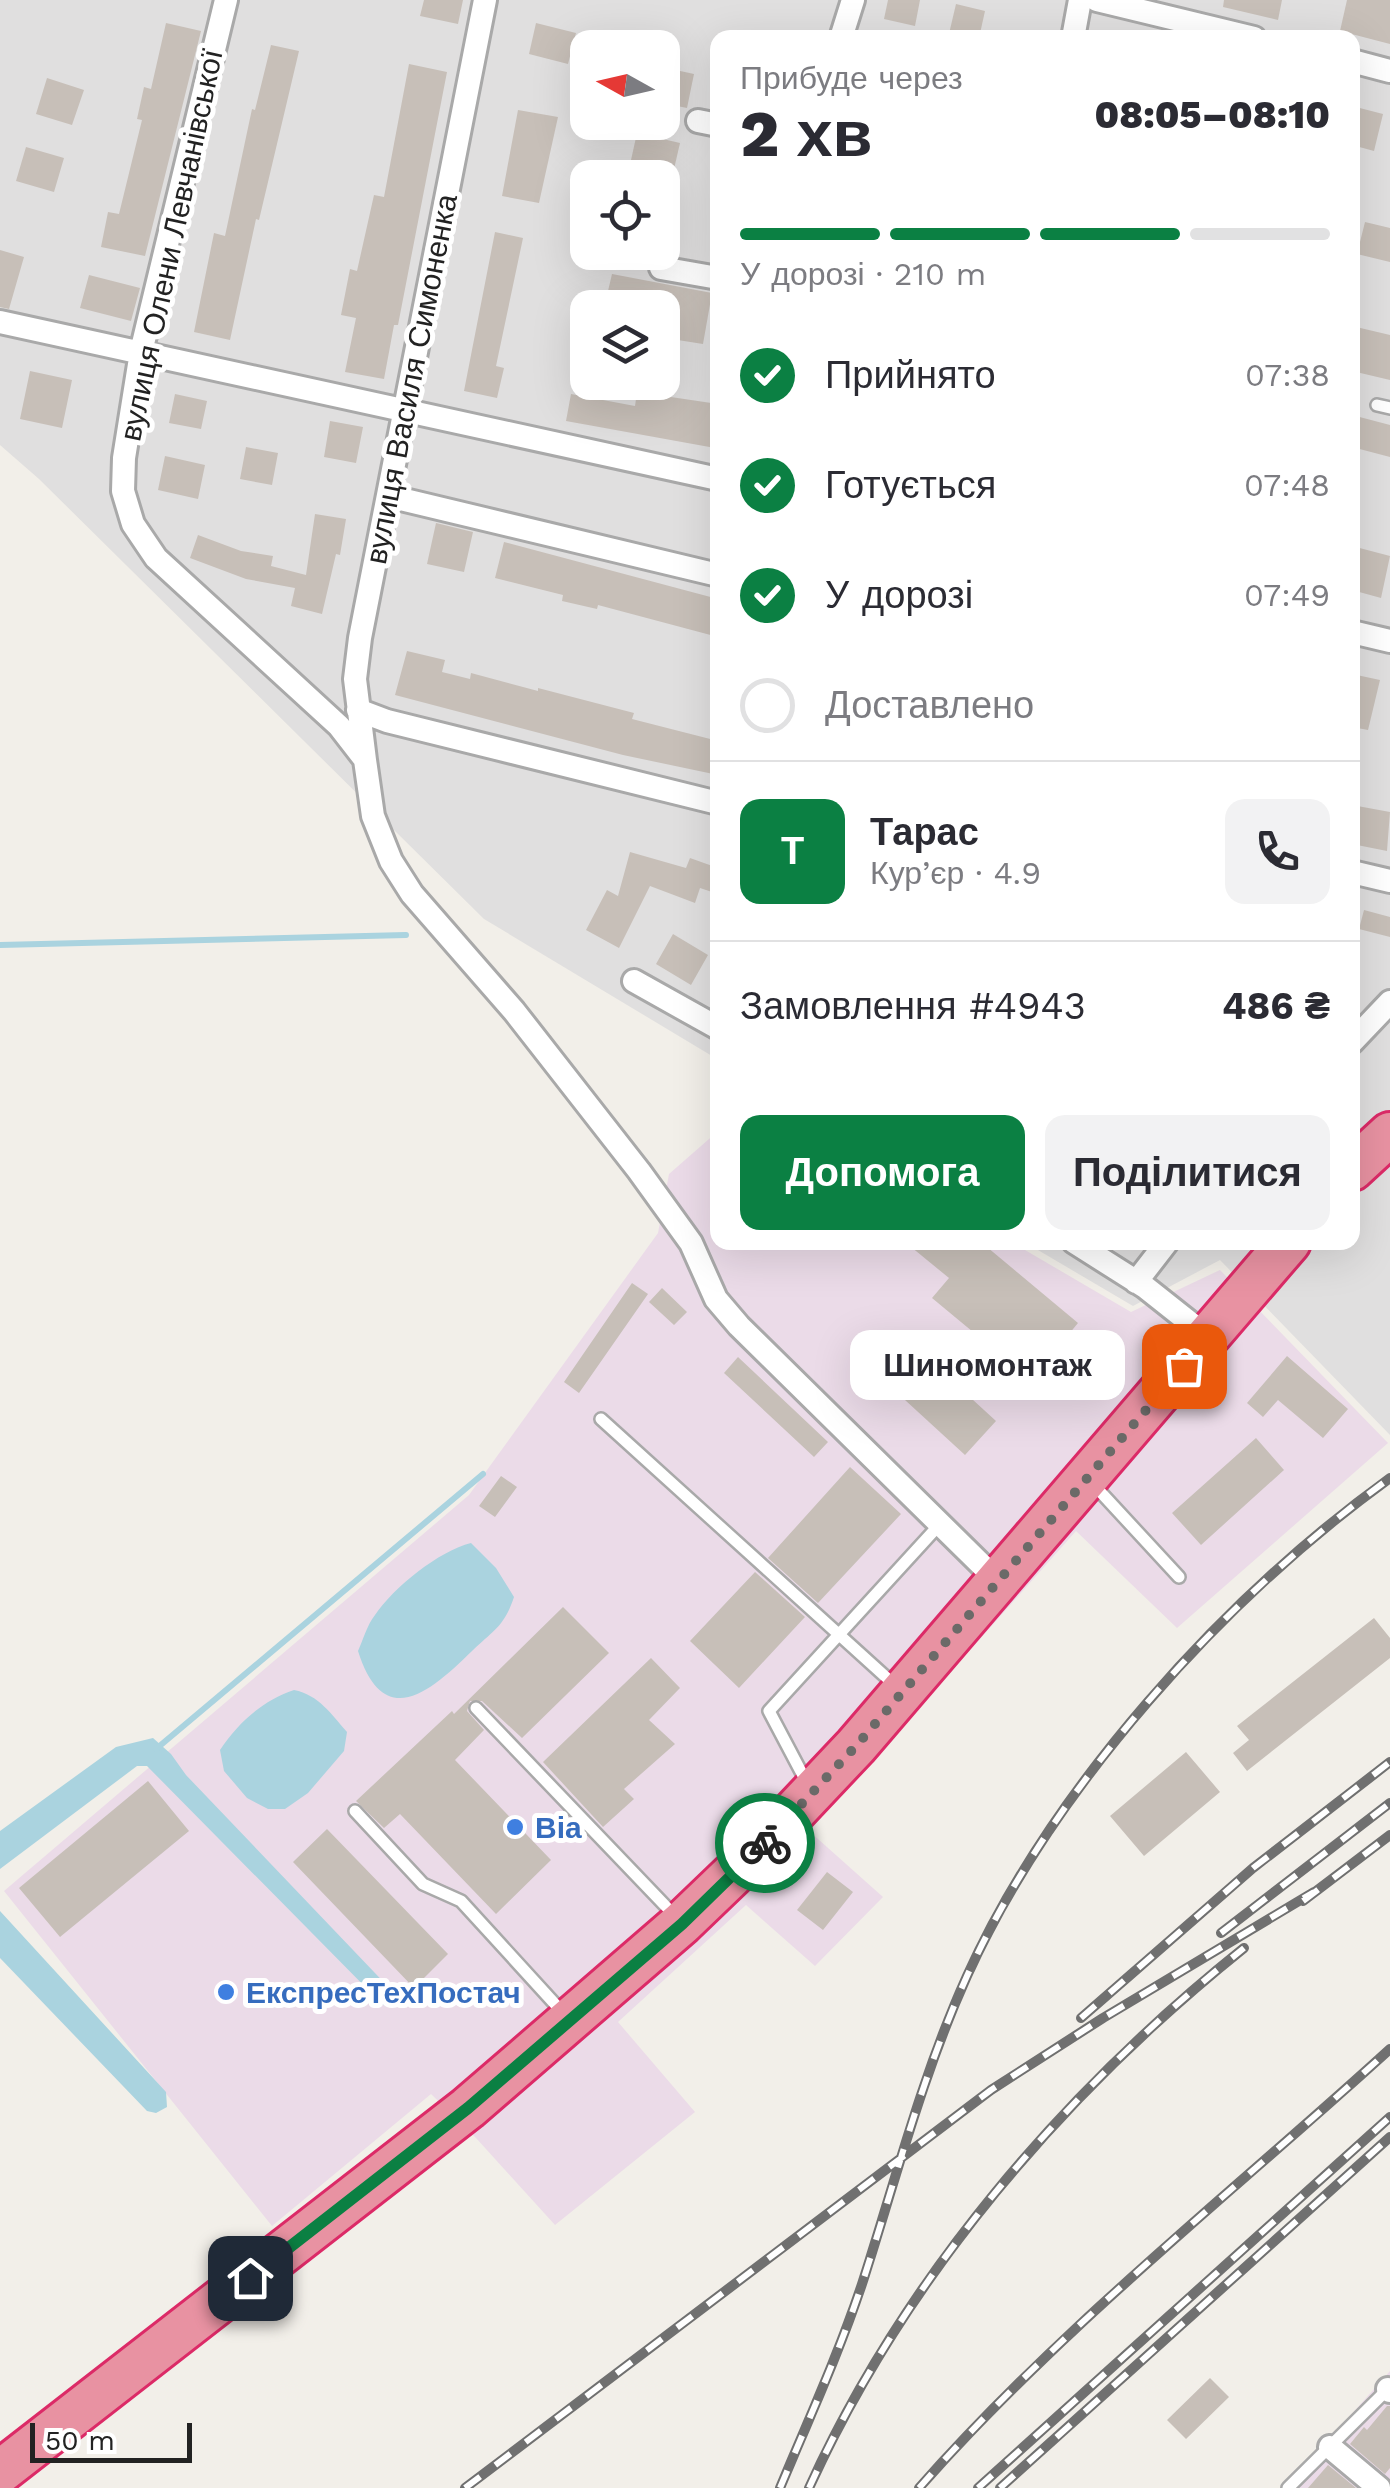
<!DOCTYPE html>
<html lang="uk">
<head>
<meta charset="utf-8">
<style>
	body { margin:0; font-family:"Work Sans",sans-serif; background:#f2f2f3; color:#2b2b33; height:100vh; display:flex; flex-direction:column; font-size:38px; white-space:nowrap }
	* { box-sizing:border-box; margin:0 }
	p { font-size:32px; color:#7c7c81 }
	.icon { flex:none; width:55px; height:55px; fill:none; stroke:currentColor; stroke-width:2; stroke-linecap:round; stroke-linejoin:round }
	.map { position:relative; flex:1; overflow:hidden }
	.details { position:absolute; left:710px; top:30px; width:650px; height:1220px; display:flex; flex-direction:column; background:#fff; border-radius:20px; box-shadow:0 10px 40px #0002 }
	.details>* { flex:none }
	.needle { width:65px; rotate:278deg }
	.tools { position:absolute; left:570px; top:30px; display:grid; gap:20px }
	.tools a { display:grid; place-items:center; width:110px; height:110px; border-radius:20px; background:#fff; box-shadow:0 10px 40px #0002; font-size:50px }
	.scale { position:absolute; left:30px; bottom:25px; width:162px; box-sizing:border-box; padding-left:10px; border:5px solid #222; border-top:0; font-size:28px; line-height:35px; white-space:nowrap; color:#222; -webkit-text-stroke:8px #fff; paint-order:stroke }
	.pin { position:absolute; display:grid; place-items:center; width:85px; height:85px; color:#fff; margin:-42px; border-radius:20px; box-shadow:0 5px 15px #0006 }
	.courier { position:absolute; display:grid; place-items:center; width:100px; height:100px; margin:-50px; border:8px solid #0b8043; border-radius:50%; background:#fff; color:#222; box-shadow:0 2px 12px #0007 }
	.bubble { position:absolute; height:70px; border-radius:20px; background:#fff; box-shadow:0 10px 40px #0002; font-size:32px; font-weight:800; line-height:70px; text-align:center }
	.summary em { font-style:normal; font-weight:800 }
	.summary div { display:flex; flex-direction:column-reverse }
	.summary { display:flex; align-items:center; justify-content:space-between; height:170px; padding:0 30px }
	h1 { font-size:65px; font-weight:800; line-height:75px }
	.bar { display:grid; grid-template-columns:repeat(4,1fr); gap:15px 10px; align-content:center; height:120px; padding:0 30px }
	.bar i { height:12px; border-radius:8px; background:#e1e1e2 }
	.bar .current { background:#0b8043 }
	.bar p { grid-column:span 4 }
	.line { display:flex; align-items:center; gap:25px; padding:0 30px; border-top:2px solid #e1e1e2 }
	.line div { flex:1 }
	.round { display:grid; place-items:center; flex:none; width:105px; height:105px; border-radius:20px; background:#f2f2f3 }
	ol { padding:0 30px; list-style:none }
	li { display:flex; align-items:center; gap:30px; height:110px }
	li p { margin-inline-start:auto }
	li .icon { padding:10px; border-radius:50%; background:#0b8043; color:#fff; stroke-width:4 }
	li:last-child { color:#7c7c81 }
	li i { width:55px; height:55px; border:5px solid #e1e1e2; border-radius:50% }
	.cta { display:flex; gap:20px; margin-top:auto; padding:20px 30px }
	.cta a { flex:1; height:115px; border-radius:20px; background:#0b8043; color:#fff; font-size:40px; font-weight:800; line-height:115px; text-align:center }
	.cta a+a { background:#f2f2f3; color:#2b2b33 }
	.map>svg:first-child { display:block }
	.residential { fill:#e0dfdf; fill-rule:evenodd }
	.industrial { fill:#ebdbe8 }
	.water { fill:#aad3df }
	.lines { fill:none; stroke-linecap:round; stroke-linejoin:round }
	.stream { stroke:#aad3df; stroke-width:6 }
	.building { fill:#c7bfb8 }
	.lane-casing { stroke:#a9a9a9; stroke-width:16 }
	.street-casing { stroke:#a9a9a9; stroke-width:28 }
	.highway-casing { stroke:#dc2a67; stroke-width:48 }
	.lane { stroke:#fff; stroke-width:11 }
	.street { stroke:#fff; stroke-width:22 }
	.highway { stroke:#e892a2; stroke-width:42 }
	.rail-casing { stroke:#707070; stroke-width:10 }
	.rail { stroke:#fff; stroke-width:6; stroke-dasharray:19; stroke-linecap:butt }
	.done { stroke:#6b6a68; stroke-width:10; stroke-dasharray:0 18 }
	.route { stroke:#0b8043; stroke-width:12 }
	.shop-dot { fill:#3f7fe0; stroke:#fff; stroke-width:4 }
	.labels { text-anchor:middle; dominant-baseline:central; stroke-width:10; stroke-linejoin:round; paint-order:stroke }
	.street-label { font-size:30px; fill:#222; stroke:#fff }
	.shop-label { font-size:30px; font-weight:bold; fill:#366cbe; stroke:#fff; text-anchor:start }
</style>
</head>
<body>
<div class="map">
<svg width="1390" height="2488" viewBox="0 0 1390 2488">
	<rect width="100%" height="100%" fill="#f2efe9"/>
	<path class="residential" d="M0 0H1390V1435L1220 1260 1133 1306 1026 1243 1352 1242V38H718L717 1059 484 919 39 479 0 445ZM588 48H662V122H588ZM588 178H662V252H588ZM588 308H662V382H588Z"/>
	<path class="industrial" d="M717 1132 718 1242 1013 1243 1131 1312 1220 1270 1388 1443 1177 1628 1076 1531 809 1831 883 1897 815 1966 746 1905 618 2022 695 2112 555 2225 476 2138 431 2094 272 2226 4 1891 469 1495 658 1233 669 1174Z
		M1390 2371V2488H1286Z"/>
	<path class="water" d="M471 1543 496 1568 514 1597C504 1627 494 1630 472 1651 431 1691 384 1733 358 1651 363 1640 367 1625 375 1615 394 1587 439 1551 471 1543Z
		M294 1690C319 1695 331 1714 347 1732L344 1751 308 1793 285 1809H268L247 1798 224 1771 220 1750C239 1722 262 1701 294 1690Z
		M153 1738 171 1754 186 1775 395 1994 396 2000 390 2006 383 2005 147 1766H137L0 1869V1831L116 1747Z
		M0 1911 166 2092 167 2107 156 2113 147 2111 0 1958Z"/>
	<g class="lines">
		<path class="stream" d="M0 945 406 935
			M156 1749 483 1474"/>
	</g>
	<path class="building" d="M424 0H463L458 24 420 16Z
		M888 0H920L915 26 884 19Z
		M1224 0H1282L1278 20 1223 7Z
		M1347 0H1390V44L1340 31Z
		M956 4 985 11 979 38H948Z
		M166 23 201 31 145 256 101 247 108 212 119 214 142 120 137 119 144 87 151 89Z
		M536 23 576 33 568 64 529 54Z
		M271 45 299 51 259 220 256 219 230 340 194 332 214 233 225 236 252 109 255 110Z
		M409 64 447 72 398 325H394L384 379 345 372 356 318 341 315 350 269 357 271 374 195 384 197Z
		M662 67 694 74 687 108 662 103Z
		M47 78 84 90 72 125 36 114Z
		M1352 106 1383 114 1374 151 1352 145Z
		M518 110 558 117 539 203 502 196Z
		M637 133 680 143 674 169 631 160Z
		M26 147 64 158 54 192 16 181Z
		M1365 222 1390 228V262L1357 254Z
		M495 232 523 238 496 366 504 368 497 398 464 391Z
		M0 250 24 257 9 309 0 307Z
		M612 274 712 293 703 344 665 338 671 308H604Z
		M89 275 140 288 131 321 80 308Z
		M1352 326 1390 335V380L1352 371Z
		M30 371 72 380 62 428 20 419Z
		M637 392 718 404 715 448 566 421 571 394 635 406Z
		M175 394 207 401 201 429 169 423Z
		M1352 415 1390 425V457L1352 447Z
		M330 421 363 427 356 463 324 457Z
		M246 447 278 453 272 485 240 479Z
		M165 456 205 465 198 499 158 490Z
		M315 514 346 519 340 555 336 554 322 614 291 606 295 588 246 579 190 558 198 535 241 551 273 556 271 566 306 575Z
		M436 523 473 532 464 572 427 564Z
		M504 542 718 599V637L598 605 597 609 562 601 563 595 495 578Z
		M1352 546 1390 556 1381 598 1352 590Z
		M407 651 445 660 442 672 470 679 471 673 538 691V688L634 713 632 719 718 741V775L623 755 395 695Z
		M1352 674 1380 680 1368 730 1352 727Z
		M1352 805 1390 812 1387 851 1352 844Z
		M630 852 686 868 690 858 718 868V894L700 888 695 903 650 886 619 948 586 930 607 890 618 896Z
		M1364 910 1390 917V937L1359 929Z
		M673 934 708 955 691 985 656 964Z
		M905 1242H981L1078 1323 1031 1380 932 1298 949 1278Z
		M632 1283 648 1294 579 1393 564 1382Z
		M662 1288 687 1312 674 1325 649 1302Z
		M1287 1356 1348 1409 1323 1438 1278 1400 1263 1417 1247 1403Z
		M738 1357 828 1442 814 1457 724 1373Z
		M936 1366 996 1421 965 1455 905 1400Z
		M1256 1438 1284 1470 1201 1545 1172 1513Z
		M850 1467 901 1514 818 1603 768 1558Z
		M501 1476 517 1487 495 1517 479 1506Z
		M755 1572 805 1617 739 1688 690 1641Z
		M563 1607 609 1653 522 1738 482 1701H470L467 1711 484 1730 455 1760 551 1860 496 1914 400 1814 384 1828 356 1801 452 1711 454 1714Z
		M1374 1618 1390 1638V1658L1247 1771 1233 1753 1249 1740 1237 1726Z
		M651 1658 680 1688 649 1720 675 1744 624 1789 634 1799 603 1827 543 1762Z
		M1186 1752 1220 1792 1144 1856 1110 1816Z
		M148 1781 189 1831 60 1937 19 1888Z
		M327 1829 448 1954 414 1988 293 1862Z
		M827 1872 853 1892 823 1930 797 1910Z
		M1210 2378 1229 2397 1186 2439 1167 2420Z
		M1387 2406H1390V2468L1385 2474 1350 2444 1364 2427 1367 2430Z
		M1328 2465 1356 2488H1308Z"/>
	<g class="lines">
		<defs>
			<path id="lane" d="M1377 405 1390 408
				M601 1419 898 1688
				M1094 1485 1179 1577
				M476 1708 677 1918
				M807 1783 769 1711 940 1524
				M355 1811 423 1884 461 1901 565 2015
				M1288 2488 1388 2389"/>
			<path id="street" d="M226 0 141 352 124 458 123 491 133 524 156 558 339 726 363 757
				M485 0 360 638 355 679 365 760 373 816 391 861 412 894 514 1011 639 1171 691 1243 716 1299 739 1326 999 1582
				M1097 0 1254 38
				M841 38 853 0
				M1073 38 1080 0
				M1352 61 1390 71
				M698 121 718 125
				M661 268 718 278
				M0 322 718 479
				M388 496 718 575
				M1352 632 1390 641
				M358 710 387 721 718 803
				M1352 872 1390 881
				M634 981 718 1028
				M1352 1042 1390 1002
				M1074 1242 1145 1287 1208 1337
				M1136 1282 1167 1242
				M1388 2389 1390 2391
				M1330 2447 1379 2488"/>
			<path id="highway" d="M1352 1169 1390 1134
				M0 2472 468 2108 682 1923 755 1853 856 1746 1289 1242"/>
		</defs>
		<use href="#lane" class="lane-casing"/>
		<use href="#street" class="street-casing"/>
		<use href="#highway" class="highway-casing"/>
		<use href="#lane" class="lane"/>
		<use href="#street" class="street"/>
		<use href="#highway" class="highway"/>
		<defs>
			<path id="rail" d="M1303 1901 1390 1835
				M1221 1933 1390 1803
				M1081 2018 1253 1868 1390 1762
				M465 2488 991 2090 1103 2018 1314 1892
				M780 2488C808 2421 839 2353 862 2284 896 2179 921 2078 967 1976 1053 1787 1223 1599 1390 1478
				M809 2488C905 2277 1064 2092 1244 1948
				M919 2488C1061 2327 1232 2193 1390 2049
				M978 2488 1390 2117
				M1000 2488 1390 2137"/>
		</defs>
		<use href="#rail" class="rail-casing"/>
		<use href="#rail" class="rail"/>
	</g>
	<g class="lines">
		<path class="done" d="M765 1843 856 1746 1184 1366"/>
		<path class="route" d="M250 2278 468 2108 682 1924 765 1843"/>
	</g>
	<g class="shop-dot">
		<circle cx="515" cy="1827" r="10"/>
		<circle cx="226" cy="1992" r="10"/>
	</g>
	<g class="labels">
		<g class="street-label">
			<text transform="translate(171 245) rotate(-78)">вулиця Олени Левчанівської</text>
			<text transform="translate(411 379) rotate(-79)">вулиця Василя Симоненка</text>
		</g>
		<g class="shop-label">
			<text x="535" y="1827">Віа</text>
			<text x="246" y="1992">ЕкспресТехПостач</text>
		</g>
	</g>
</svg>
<div class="tools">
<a><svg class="needle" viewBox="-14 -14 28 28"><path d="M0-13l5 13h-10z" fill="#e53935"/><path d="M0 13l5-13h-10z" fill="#7c7c81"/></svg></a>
<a><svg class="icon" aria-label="locate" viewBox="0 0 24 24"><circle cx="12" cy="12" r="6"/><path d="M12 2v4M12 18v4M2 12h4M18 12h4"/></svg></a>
<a><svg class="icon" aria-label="layers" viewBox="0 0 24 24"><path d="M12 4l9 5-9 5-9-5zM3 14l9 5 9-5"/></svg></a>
</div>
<div class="scale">50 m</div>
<div class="pin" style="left:1184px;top:1366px;background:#ea580c"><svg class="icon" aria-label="bag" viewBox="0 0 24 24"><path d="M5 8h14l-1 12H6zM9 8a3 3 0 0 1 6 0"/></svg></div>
<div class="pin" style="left:250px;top:2278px;background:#1f2937"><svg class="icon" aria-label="home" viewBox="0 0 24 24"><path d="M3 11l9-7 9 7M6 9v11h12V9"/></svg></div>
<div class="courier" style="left:765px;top:1843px"><svg class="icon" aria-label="bike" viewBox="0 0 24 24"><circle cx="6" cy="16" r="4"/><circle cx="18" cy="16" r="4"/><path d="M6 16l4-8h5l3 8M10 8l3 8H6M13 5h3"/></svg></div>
<div class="bubble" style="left:850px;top:1330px;width:275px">Шиномонтаж</div>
<section class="details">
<div class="summary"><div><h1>2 хв</h1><p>Прибуде через</p></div><em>08:05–08:10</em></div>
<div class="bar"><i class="current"></i><i class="current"></i><i class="current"></i><i></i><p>У дорозі · 210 m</p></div>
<ol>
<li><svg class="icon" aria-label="check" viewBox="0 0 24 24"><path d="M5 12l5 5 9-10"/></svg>Прийнято<p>07:38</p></li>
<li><svg class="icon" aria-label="check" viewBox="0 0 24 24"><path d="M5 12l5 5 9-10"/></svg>Готується<p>07:48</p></li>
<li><svg class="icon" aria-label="check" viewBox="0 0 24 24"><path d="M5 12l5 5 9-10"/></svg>У дорозі<p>07:49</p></li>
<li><i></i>Доставлено</li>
</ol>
<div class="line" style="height:180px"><b class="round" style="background:#0b8043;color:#fff">Т</b><div><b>Тарас</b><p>Кур’єр · 4.9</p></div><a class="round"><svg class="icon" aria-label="phone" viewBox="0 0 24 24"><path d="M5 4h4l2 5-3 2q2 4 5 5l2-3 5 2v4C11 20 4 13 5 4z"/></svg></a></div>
<div class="line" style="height:130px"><div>Замовлення #4943</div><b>486 ₴</b></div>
<div class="cta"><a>Допомога</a><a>Поділитися</a></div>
</section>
</div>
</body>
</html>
